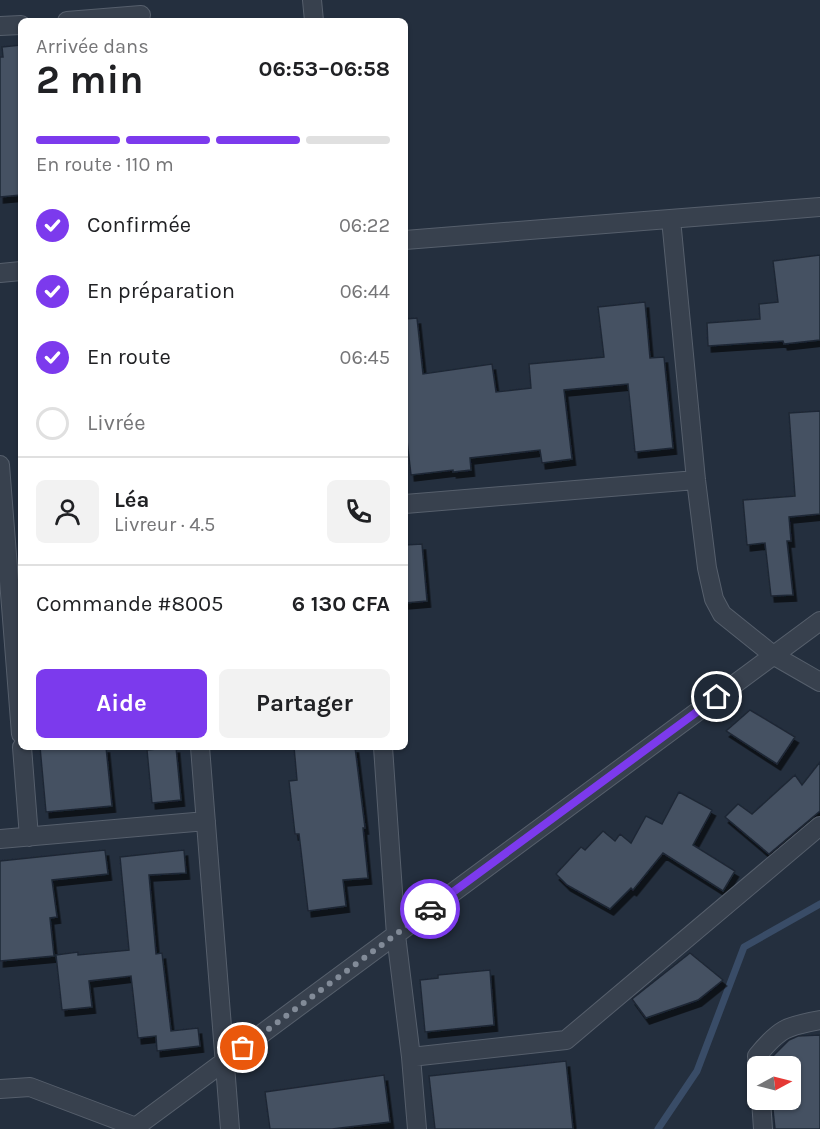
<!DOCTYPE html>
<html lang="fr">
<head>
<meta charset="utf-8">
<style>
	body { margin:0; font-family:Karla,sans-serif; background:#f2f2f2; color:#202124; height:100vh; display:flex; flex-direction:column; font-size:22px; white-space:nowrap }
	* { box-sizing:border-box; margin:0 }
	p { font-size:20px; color:#757577 }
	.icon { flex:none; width:33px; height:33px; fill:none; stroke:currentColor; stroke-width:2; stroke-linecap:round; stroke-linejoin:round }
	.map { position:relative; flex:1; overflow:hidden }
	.sheet { position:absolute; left:18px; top:18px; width:390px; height:732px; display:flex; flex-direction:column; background:#fff; border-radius:9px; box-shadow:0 2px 4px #0004 }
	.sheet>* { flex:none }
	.needle { width:39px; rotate:83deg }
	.tools { position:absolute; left:747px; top:1056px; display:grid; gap:12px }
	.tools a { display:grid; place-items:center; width:54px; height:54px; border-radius:9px; background:#fff; box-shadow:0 2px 4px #0004; font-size:30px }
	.pin { position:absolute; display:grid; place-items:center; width:51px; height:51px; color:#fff; margin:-26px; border:3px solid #fff; border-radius:50%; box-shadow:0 2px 6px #0007 }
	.courier { position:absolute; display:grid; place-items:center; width:60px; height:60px; margin:-30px; border:4px solid #7c3aed; border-radius:50%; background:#fff; color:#222; box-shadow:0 2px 8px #0007 }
	.summary em { font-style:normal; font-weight:700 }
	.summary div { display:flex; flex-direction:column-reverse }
	.summary { display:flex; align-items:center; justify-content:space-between; height:102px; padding:0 18px }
	h1 { font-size:39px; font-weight:700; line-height:45px }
	.bar { display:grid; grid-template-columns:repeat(4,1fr); gap:9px 6px; align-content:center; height:72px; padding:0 18px }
	.bar i { height:8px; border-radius:4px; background:#e0e0e0 }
	.bar .active { background:#7c3aed }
	.bar p { grid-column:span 4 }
	.line { display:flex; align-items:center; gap:15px; padding:0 18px; border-top:2px solid #e0e0e0 }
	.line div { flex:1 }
	.round { display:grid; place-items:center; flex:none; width:63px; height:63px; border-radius:9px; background:#f2f2f2 }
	ol { padding:0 18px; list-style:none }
	li { display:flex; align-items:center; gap:18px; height:66px }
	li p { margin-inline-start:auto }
	li .icon { padding:6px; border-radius:50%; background:#7c3aed; color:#fff; stroke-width:4 }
	li:last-child { color:#757577 }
	li i { width:33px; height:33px; border:3px solid #e0e0e0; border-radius:50% }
	.button { display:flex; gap:12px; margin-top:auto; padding:12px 18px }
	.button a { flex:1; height:69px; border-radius:9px; background:#7c3aed; color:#fff; font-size:24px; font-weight:700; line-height:69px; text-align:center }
	.button a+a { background:#f2f2f2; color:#202124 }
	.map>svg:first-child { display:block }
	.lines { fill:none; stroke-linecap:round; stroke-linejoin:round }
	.stream { stroke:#394c67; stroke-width:7 }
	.building { fill:#455162; stroke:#1f2835; stroke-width:1.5; filter:url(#shadow) }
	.minor-casing { stroke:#565f6c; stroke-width:20 }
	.minor { stroke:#38414e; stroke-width:18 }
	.done { stroke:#828b98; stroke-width:6; stroke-dasharray:0 10.8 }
	.route { stroke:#7c3aed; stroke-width:8 }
</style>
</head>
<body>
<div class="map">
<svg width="820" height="1129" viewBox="0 0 820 1129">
	<defs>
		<filter id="shadow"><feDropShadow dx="3.5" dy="6" stdDeviation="0" flood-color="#0009"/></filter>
	</defs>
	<rect width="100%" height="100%" fill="#242f3e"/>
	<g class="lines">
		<path class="stream" d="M658 1129 697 1071 744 947 820 904"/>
	</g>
	<path class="building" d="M21 45V195L0 197V57H3L2 47Z
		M820 255V340L784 344 783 341 708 346 707 323 760 319 759 304 778 302 773 261Z
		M645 302 650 358 664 357 673 448 635 452 628 384 564 390 572 459 542 463 540 450 470 458 471 470 453 472V470L411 475 405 423V319L417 318 423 374 492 364 496 392 531 388 529 364 604 357 598 307Z
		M820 411V514L789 517 791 541H787L793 595 771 596 765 543 747 545 743 500 795 496 789 413Z
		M422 544 427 601 405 603V545Z
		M750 710 795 737 777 764 726 731Z
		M40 747H106L112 806 46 812Z
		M176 747 181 800 152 803 147 750Z
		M294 747H355L365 828H363L368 878 343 880 346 906 308 911 299 834H295L289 781 297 780Z
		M820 762V811L769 854 725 817 738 804 752 814 795 775 802 785Z
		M679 792 712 810 693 845 735 871 723 891 663 853 633 890 631 888 610 909 567 885 556 874 581 847 585 850 603 831 615 841 620 834 631 843 646 816 662 824Z
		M105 850 108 874 52 880 57 917 50 918 54 956 0 961V861Z
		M184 850 186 873 149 875 156 954 162 953 171 1031 198 1028 200 1046 157 1051 156 1036 138 1038 131 976 89 981 92 1007 62 1010 56 955 78 952V955L129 950 120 857Z
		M690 953 723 980 698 1000 646 1018 632 999Z
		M490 970 494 1025 425 1032 420 980 438 978V975Z
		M820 1035V1129H775L772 1100H790V1066H769V1060L789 1040 798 1036Z
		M566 1061 573 1129H435L429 1076Z
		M384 1075 390 1122 332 1129H270L265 1092Z"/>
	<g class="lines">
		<defs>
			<path id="minor" d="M312 0 314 21
				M67 21 141 15
				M0 26 21 25
				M671 219 696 480 707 568 714 599 722 614 773 655 820 682
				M405 240 820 207
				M0 273 21 271
				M0 465 21 734
				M405 504 696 480
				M22 747 29 837
				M200 747 230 1129
				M383 747 396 935 411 1057 417 1129
				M0 839 206 821
				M411 1057 566 1040 820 826
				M758 1066 757 1056C779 1029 786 1026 820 1020
				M0 1089 30 1087 136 1127
				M761 1100 763 1129
				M133 1129 820 621"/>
		</defs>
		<use href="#minor" class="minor-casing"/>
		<use href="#minor" class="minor"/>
	</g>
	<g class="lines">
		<path class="done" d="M243 1048 430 909"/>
		<path class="route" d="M430 909 717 697"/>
	</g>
</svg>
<div class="tools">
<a><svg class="needle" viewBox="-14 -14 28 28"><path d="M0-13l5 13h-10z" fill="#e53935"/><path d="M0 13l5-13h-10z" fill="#757577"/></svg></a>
</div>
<div class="pin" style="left:243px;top:1048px;background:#ea580c"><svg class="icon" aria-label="bag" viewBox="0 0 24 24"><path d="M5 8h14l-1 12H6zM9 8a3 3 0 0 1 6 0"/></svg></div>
<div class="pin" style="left:717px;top:697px;background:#1f2937"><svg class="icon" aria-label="home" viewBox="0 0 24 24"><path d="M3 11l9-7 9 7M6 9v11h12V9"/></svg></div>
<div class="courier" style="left:430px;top:909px"><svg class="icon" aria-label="car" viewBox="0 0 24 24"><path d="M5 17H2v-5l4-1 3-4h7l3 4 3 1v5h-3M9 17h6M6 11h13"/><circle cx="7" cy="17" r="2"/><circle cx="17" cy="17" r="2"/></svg></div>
<section class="sheet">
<div class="summary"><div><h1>2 min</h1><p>Arrivée dans</p></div><em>06:53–06:58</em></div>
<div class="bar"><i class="active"></i><i class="active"></i><i class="active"></i><i></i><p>En route · 110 m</p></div>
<ol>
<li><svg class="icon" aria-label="check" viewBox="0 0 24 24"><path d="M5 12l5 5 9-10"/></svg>Confirmée<p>06:22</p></li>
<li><svg class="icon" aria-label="check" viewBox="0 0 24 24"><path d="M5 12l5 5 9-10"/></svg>En préparation<p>06:44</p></li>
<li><svg class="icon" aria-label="check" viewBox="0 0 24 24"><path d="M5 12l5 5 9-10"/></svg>En route<p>06:45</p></li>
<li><i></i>Livrée</li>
</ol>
<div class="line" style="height:108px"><a class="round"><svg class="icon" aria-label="person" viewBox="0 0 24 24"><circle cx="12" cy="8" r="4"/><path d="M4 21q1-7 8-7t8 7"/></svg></a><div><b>Léa</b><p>Livreur · 4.5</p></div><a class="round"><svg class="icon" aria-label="phone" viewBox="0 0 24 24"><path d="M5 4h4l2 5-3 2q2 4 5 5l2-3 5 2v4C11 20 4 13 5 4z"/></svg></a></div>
<div class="line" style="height:78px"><div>Commande #8005</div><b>6 130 CFA</b></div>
<div class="button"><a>Aide</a><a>Partager</a></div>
</section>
</div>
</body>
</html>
